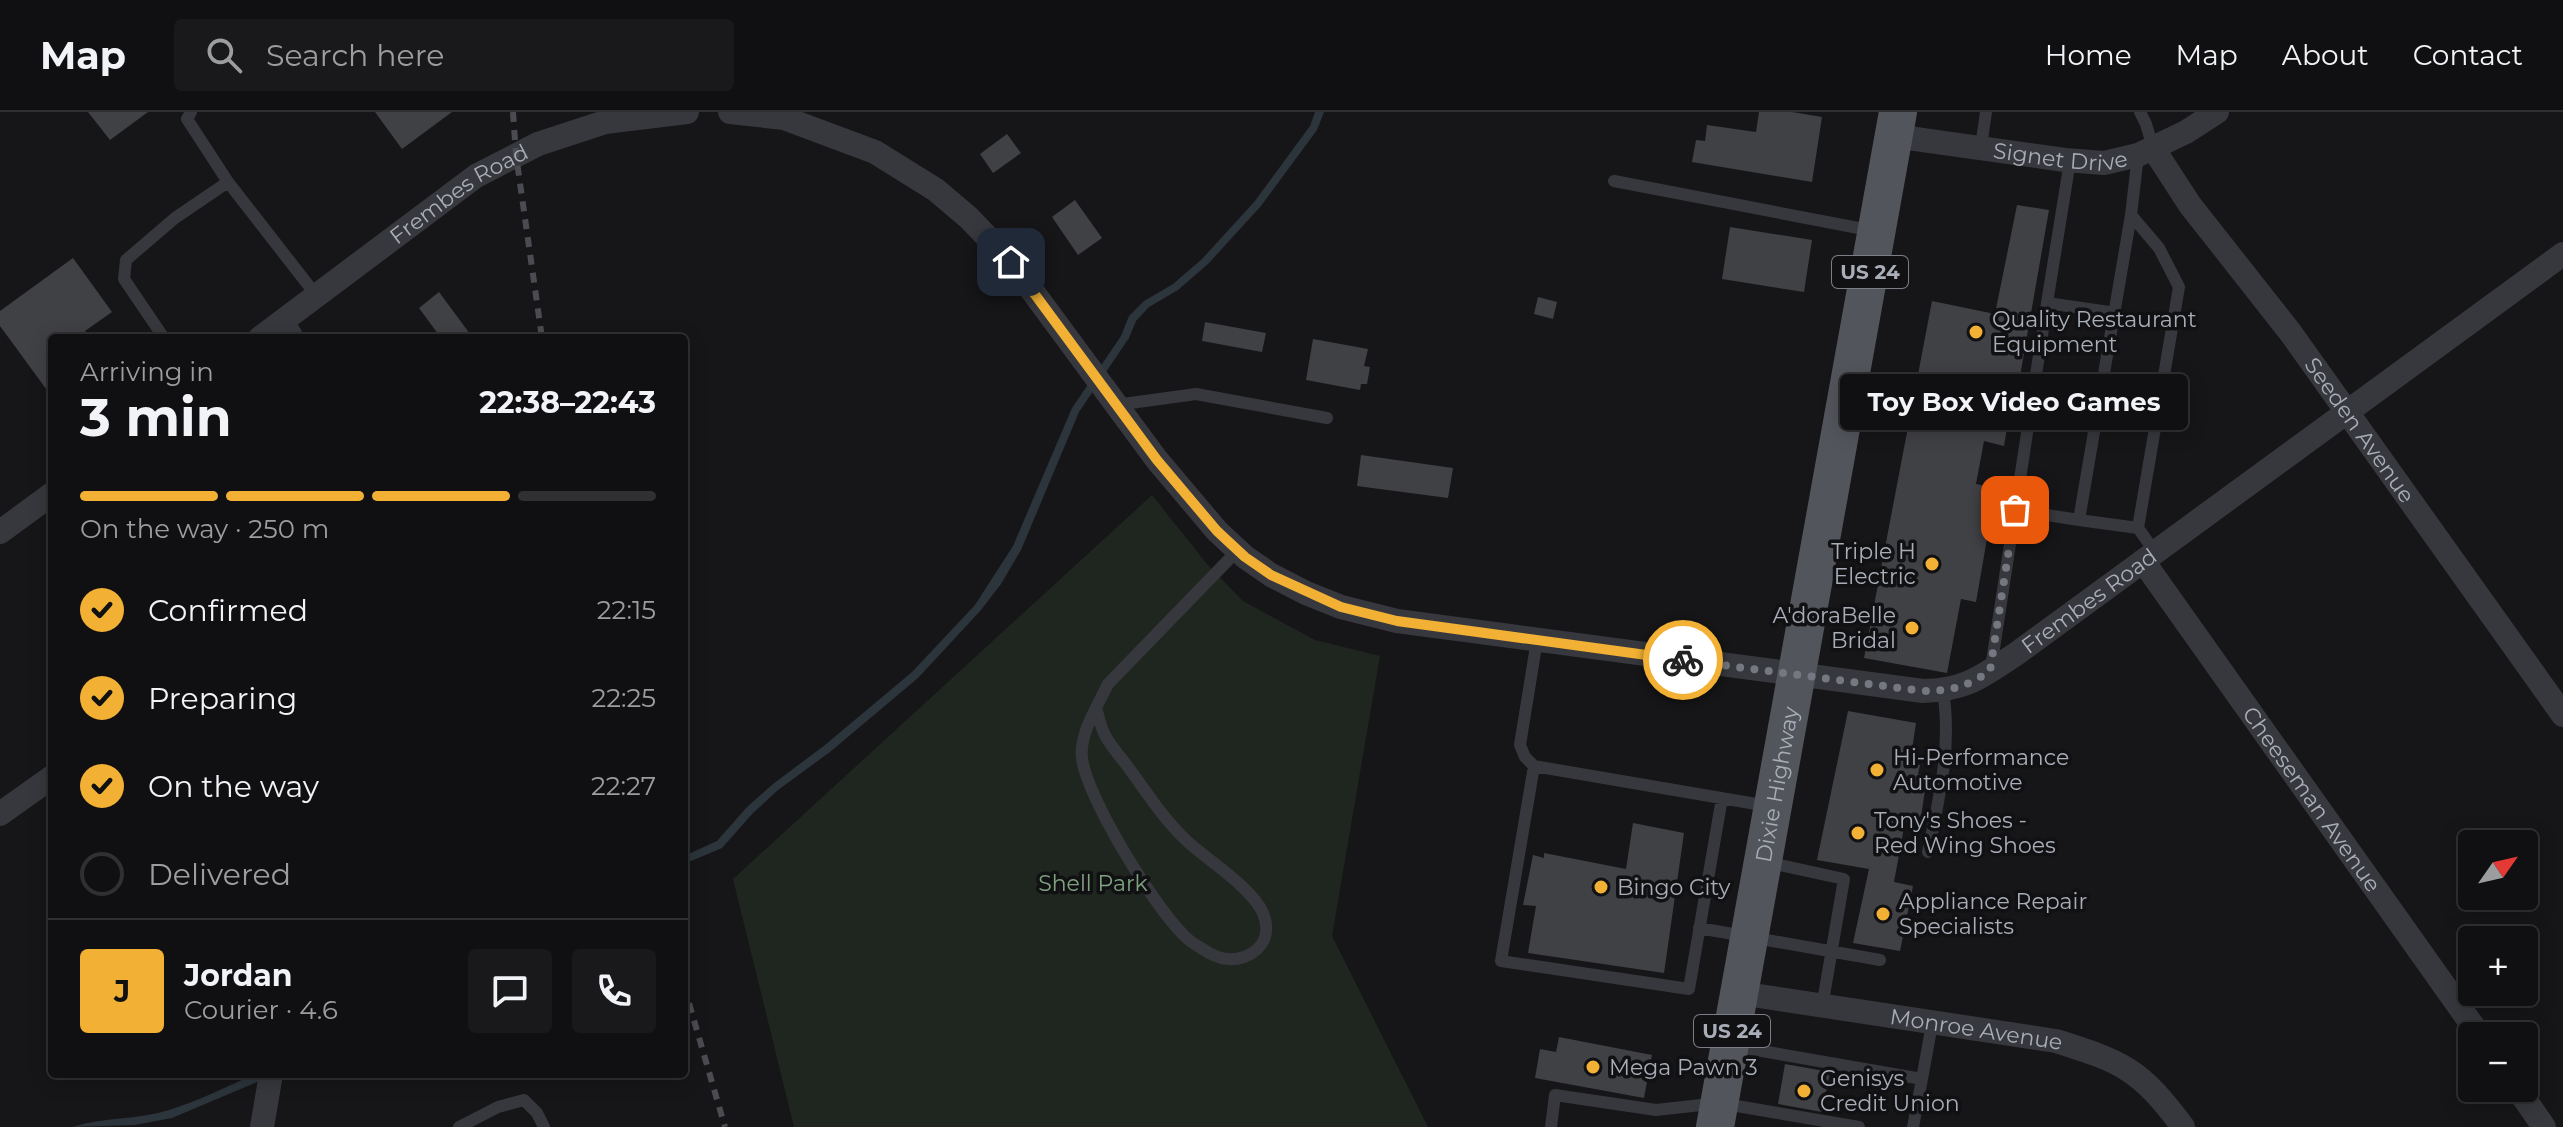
<!DOCTYPE html>
<html lang="en">
<head>
<meta charset="utf-8">
<style>
	body { margin:0; font-family:Montserrat,sans-serif; background:#19191b; color:#f1f3f6; height:100vh; display:flex; flex-direction:column; font-size:30px; white-space:nowrap }
	* { box-sizing:border-box; margin:0 }
	p { font-size:26px; color:#9c9d9f }
	.icon { flex:none; width:44px; height:44px; fill:none; stroke:currentColor; stroke-width:2; stroke-linecap:round; stroke-linejoin:round }
	.map { position:relative; flex:1; overflow:hidden }
	.drawer { position:absolute; left:48px; top:222px; width:640px; height:744px; display:flex; flex-direction:column; background:#101012; border-radius:8px; box-shadow:0 4px 20px #0003,0 0 0 2px #303032 }
	.drawer>* { flex:none }
	.needle { width:52px; rotate:56deg }
	.buttons { position:absolute; left:2458px; top:718px; display:grid; gap:16px }
	.buttons a { display:grid; place-items:center; width:80px; height:80px; border-radius:8px; background:#101012; box-shadow:0 4px 20px #0003,0 0 0 2px #303032; font-size:40px }
	.pin { position:absolute; display:grid; place-items:center; width:68px; height:68px; color:#fff; margin:-34px; border-radius:16px; box-shadow:0 4px 12px #0006 }
	.courier { position:absolute; display:grid; place-items:center; width:80px; height:80px; margin:-40px; border:6px solid #f2b134; border-radius:50%; background:#fff; color:#222; box-shadow:0 2px 10px #0007 }
	.bubble { position:absolute; height:56px; border-radius:8px; background:#101012; box-shadow:0 4px 20px #0003,0 0 0 2px #303032; font-size:26px; font-weight:700; line-height:56px; text-align:center }
	.headline em { font-style:normal; font-weight:700 }
	.headline div { display:flex; flex-direction:column-reverse }
	.headline { display:flex; align-items:center; justify-content:space-between; height:136px; padding:0 32px }
	h1 { font-size:52px; font-weight:700; line-height:60px }
	.bar { display:grid; grid-template-columns:repeat(4,1fr); gap:12px 8px; align-content:center; height:96px; padding:0 32px }
	.bar i { height:10px; border-radius:6px; background:#303032 }
	.bar .on { background:#f2b134 }
	.bar p { grid-column:span 4 }
	.line { display:flex; align-items:center; gap:20px; padding:0 32px; border-top:2px solid #303032 }
	.line div { flex:1 }
	.round { display:grid; place-items:center; flex:none; width:84px; height:84px; border-radius:8px; background:#19191b }
	ol { padding:0 32px; list-style:none }
	li { display:flex; align-items:center; gap:24px; height:88px }
	li p { margin-inline-start:auto }
	li .icon { padding:8px; border-radius:50%; background:#f2b134; color:#111; stroke-width:4 }
	li:last-child { color:#9c9d9f }
	li i { width:44px; height:44px; border:4px solid #303032; border-radius:50% }
	header { display:flex; align-items:center; gap:48px; box-sizing:border-box; height:112px; padding:0 40px; background:#101012; border-bottom:2px solid #303032 }
	header strong { font-size:38px }
	nav { display:flex; gap:44px; margin-inline-start:auto; font-size:28px }
	.search { width:560px; height:72px; background:#19191b; display:flex; align-items:center; gap:20px; box-sizing:border-box; padding:0 28px; border-radius:8px; color:#9c9d9f; font-size:30px }
	.map>svg:first-child { display:block }
	.green { fill:#1e261f }
	.water { fill:#2c353c }
	.building { fill:#404145 }
	.lines { fill:none; stroke-linecap:round; stroke-linejoin:round }
	.lane { stroke:#37383d; stroke-width:12 }
	.street { stroke:#37383d; stroke-width:24 }
	.primary { stroke:#53555c; stroke-width:38 }
	.rail { stroke:#4a4c52; stroke-width:6; stroke-dasharray:10 8; stroke-linecap:butt }
	.done { stroke:#757880; stroke-width:8; stroke-dasharray:0 14.4 }
	.route { stroke:#f2b134; stroke-width:10 }
	.poi-dot { fill:#f2b134; stroke:#111113; stroke-width:3 }
	.labels { text-anchor:middle; dominant-baseline:central; stroke-width:7; stroke-linejoin:round; paint-order:stroke }
	.shield { fill:#111113; stroke:#7b7e86; stroke-width:2 }
	.shield-label { font-size:20px; font-weight:bold; fill:#a8adb8 }
	.street-label { font-size:22px; fill:#a8adb8; stroke:#111113 }
	.poi-label { font-size:22px; fill:#a8adb8; stroke:#111113; text-anchor:start }
	.park-label { font-size:22px; fill:#7fa381; stroke:#111113 }
</style>
</head>
<body>
<header>
<strong>Map</strong>
<div class="search"><svg class="icon" aria-label="search" viewBox="0 0 24 24"><circle cx="10" cy="10" r="6"/><path d="M15 15l6 6"/></svg>Search here</div>
<nav><a>Home</a><a>Map</a><a>About</a><a>Contact</a></nav>
</header>
<div class="map">
<svg width="2563" height="1015" viewBox="0 0 2563 1015">
	<rect width="100%" height="100%" fill="#161618"/>
	<path class="green" d="M1152 383 1207 452 1243 489 1315 528 1380 544 1332 824 1428 1015H794L733 767Z"/>
	<path class="water" d="M1315 0H1324L1317 18 1261 94 1208 152 1178 178 1149 195 1136 209 1129 226 1079 300 1021 438 1001 472 981 498 918 566 830 640 778 678 753 701 722 736 684 752V744L717 729 747 695 773 672 825 633 912 560 975 493 1013 434 1072 296 1121 224 1129 204 1144 189 1173 172 1202 147 1255 89 1310 14Z
		M256 962H276L172 1006 135 1013 72 1015C104 1005 137 1008 169 998 199 989 227 974 256 962Z"/>
	<path class="building" d="M88 0H148L110 28Z
		M375 0H452L402 37Z
		M1759 0H1792L1822 5 1812 70 1692 50 1696 28 1705 29 1707 13 1756 20Z
		M1007 22 1021 41 993 61 980 42Z
		M1075 88 1102 126 1078 143 1052 105Z
		M2017 93 2049 98 2015 293 2011 292 2004 334 1984 329 1976 372 1987 374 1985 390 1993 392 1976 490 1961 487 1947 561 1864 546 1932 189 1995 202Z
		M1730 115 1812 128 1804 180 1722 167Z
		M73 146 112 200 85 219 90 226H52V285L0 214V199Z
		M439 180 473 226H441L419 196Z
		M1538 185 1557 190 1553 207 1534 202Z
		M1205 210 1266 221 1262 240 1202 229Z
		M1313 227 1368 237 1364 254 1370 255 1367 272H1361L1360 278 1306 268Z
		M1361 343 1453 356 1448 386 1357 374Z
		M1848 599 1916 611 1910 651 1920 653 1918 662 1927 664 1920 712 1905 710 1894 770 1913 774 1900 839 1853 831 1869 757 1817 748Z
		M1633 711 1684 721 1664 861 1528 841 1536 794 1523 793 1533 743 1544 746V741L1626 757Z
		M1559 925 1652 943 1644 986 1535 966 1540 937 1556 940Z
		M1785 952 1830 960 1822 1000 1778 992Z"/>
	<g class="lines">
		<path class="lane" d="M191 0 187 7 228 70 316 183
			M2140 0 2146 12 2153 36
			M1981 35 1986 0
			M2138 43 2131 103 2159 136 2179 175 2138 416 2155 440
			M1614 69 1874 119
			M2131 103 2079 408 2138 416
			M2047 191 2070 49
			M287 206 299 226
			M164 226 124 167 126 148 175 106 228 70
			M1116 293 1196 282 1327 306
			M2015 398 2079 408
			M1537 528 1520 633 1525 645 1534 654 1768 694
			M1991 556 2047 191 2116 201
			M1096 596C1099 605 1101 617 1106 625 1113 637 1123 648 1131 659 1149 684 1166 710 1188 730 1210 750 1251 775 1263 801 1271 821 1264 837 1244 845 1233 849 1220 847 1209 841 1203 837 1195 833 1189 828 1158 802 1086 685 1082 646 1079 622 1098 593 1108 572L1238 438
			M1534 654 1501 849 1689 877 1722 686
			M1928 740C1939 686 1952 635 1943 579
			M1766 750 1844 767 1822 895
			M1699 816 1880 848
			M1733 934 1922 967 1913 1015
			M1922 967 1932 912
			M459 1015 498 995 524 988 537 1001 544 1015
			M1551 1015 1555 983 1656 998 1719 991 1859 1015"/>
		<g class="street">
			<path id="s1" d="M730 0 784 6 875 40 936 78 969 106 1011 150 1157 348 1217 419 1245 445 1271 463 1306 481 1341 495 1397 509 1923 579C1966 578 1981 565 2016 542L2563 142"/>
			<path id="s2" d="M1894 24 2065 48 2104 51 2138 43 2186 20 2217 0"/>
			<path id="s3" d="M2153 36 2190 93 2290 220 2563 603"/>
			<path id="s4" d="M260 226 476 64 538 32 605 10 687 0"/>
			<path d="M0 420 52 382"/>
			<path id="s5" d="M2143 449 2480 924"/>
			<path d="M0 702 52 665"/>
			<path id="s6" d="M1739 881 2056 929C2123 950 2140 957 2183 1015"/>
			<path d="M2517 976 2544 1015"/>
			<path d="M262 1015 271 962"/>
		</g>
		<path class="primary" id="s7" d="M1715 1015 1898 0"/>
		<path class="rail" d="M513 0 516 43 542 226
			M684 874 725 1015"/>
	</g>
	<g class="lines">
		<path class="done" d="M1683 548 1923 579C1951 579 1966 575 1990 559L2015 398"/>
		<path class="route" d="M1011 150 1157 348 1217 419 1245 445 1271 463 1341 495 1397 509 1683 548"/>
	</g>
	<g class="poi-dot">
		<circle cx="1976" cy="220" r="8"/>
		<circle cx="1932" cy="452" r="8"/>
		<circle cx="1912" cy="516" r="8"/>
		<circle cx="1877" cy="658" r="8"/>
		<circle cx="1858" cy="721" r="8"/>
		<circle cx="1601" cy="775" r="8"/>
		<circle cx="1883" cy="802" r="8"/>
		<circle cx="1593" cy="955" r="8"/>
		<circle cx="1804" cy="979" r="8"/>
	</g>
	<g class="labels">
		<g class="shield">
			<rect x="1832" y="144" width="76" height="32" rx="6"/>
			<rect x="1694" y="903" width="76" height="32" rx="6"/>
		</g>
		<g class="shield-label">
			<text x="1870" y="160">US 24</text>
			<text x="1732" y="919">US 24</text>
		</g>
		<g class="street-label">
			<text stroke="none"><textPath href="#s2" startOffset="168">Signet Drive</textPath></text>
			<text stroke="none"><textPath href="#s4" startOffset="246">Frembes Road</textPath></text>
			<text stroke="none"><textPath href="#s3" startOffset="350">Seeden Avenue</textPath></text>
			<text stroke="none"><textPath href="#s1" startOffset="1594">Frembes Road</textPath></text>
			<text stroke="none"><textPath href="#s7" startOffset="348">Dixie Highway</textPath></text>
			<text stroke="none"><textPath href="#s5" startOffset="292">Cheeseman Avenue</textPath></text>
			<text stroke="none"><textPath href="#s6" startOffset="240">Monroe Avenue</textPath></text>
		</g>
		<g class="poi-label">
			<text x="1992" y="207">Quality Restaurant<tspan x="1992" dy="25">Equipment</tspan></text>
			<text x="1916" y="439" text-anchor="end">Triple H<tspan x="1916" dy="25">Electric</tspan></text>
			<text x="1896" y="503" text-anchor="end">A'doraBelle<tspan x="1896" dy="25">Bridal</tspan></text>
			<text x="1893" y="645">Hi-Performance<tspan x="1893" dy="25">Automotive</tspan></text>
			<text x="1874" y="708">Tony's Shoes -<tspan x="1874" dy="25">Red Wing Shoes</tspan></text>
			<text x="1617" y="775">Bingo City</text>
			<text x="1899" y="789">Appliance Repair<tspan x="1899" dy="25">Specialists</tspan></text>
			<text x="1609" y="955">Mega Pawn 3</text>
			<text x="1820" y="966">Genisys<tspan x="1820" dy="25">Credit Union</tspan></text>
		</g>
		<g class="park-label">
			<text x="1093" y="771">Shell Park</text>
		</g>
	</g>
</svg>
<div class="buttons">
<a><svg class="needle" viewBox="-14 -14 28 28"><path d="M0-13l5 13h-10z" fill="#e53935"/><path d="M0 13l5-13h-10z" fill="#9c9d9f"/></svg></a>
<a>+</a>
<a>−</a>
</div>
<div class="pin" style="left:2015px;top:398px;background:#ea580c"><svg class="icon" aria-label="bag" viewBox="0 0 24 24"><path d="M5 8h14l-1 12H6zM9 8a3 3 0 0 1 6 0"/></svg></div>
<div class="pin" style="left:1011px;top:150px;background:#1f2937"><svg class="icon" aria-label="home" viewBox="0 0 24 24"><path d="M3 11l9-7 9 7M6 9v11h12V9"/></svg></div>
<div class="courier" style="left:1683px;top:548px"><svg class="icon" aria-label="bike" viewBox="0 0 24 24"><circle cx="6" cy="16" r="4"/><circle cx="18" cy="16" r="4"/><path d="M6 16l4-8h5l3 8M10 8l3 8H6M13 5h3"/></svg></div>
<div class="bubble" style="left:1840px;top:262px;width:348px">Toy Box Video Games</div>
<section class="drawer">
<div class="headline"><div><h1>3 min</h1><p>Arriving in</p></div><em>22:38–22:43</em></div>
<div class="bar"><i class="on"></i><i class="on"></i><i class="on"></i><i></i><p>On the way · 250 m</p></div>
<ol>
<li><svg class="icon" aria-label="check" viewBox="0 0 24 24"><path d="M5 12l5 5 9-10"/></svg>Confirmed<p>22:15</p></li>
<li><svg class="icon" aria-label="check" viewBox="0 0 24 24"><path d="M5 12l5 5 9-10"/></svg>Preparing<p>22:25</p></li>
<li><svg class="icon" aria-label="check" viewBox="0 0 24 24"><path d="M5 12l5 5 9-10"/></svg>On the way<p>22:27</p></li>
<li><i></i>Delivered</li>
</ol>
<div class="line" style="height:144px"><b class="round" style="background:#f2b134;color:#111">J</b><div><b>Jordan</b><p>Courier · 4.6</p></div><a class="round"><svg class="icon" aria-label="chat" viewBox="0 0 24 24"><path d="M4 5h16v11H9l-5 4z"/></svg></a><a class="round"><svg class="icon" aria-label="phone" viewBox="0 0 24 24"><path d="M5 4h4l2 5-3 2q2 4 5 5l2-3 5 2v4C11 20 4 13 5 4z"/></svg></a></div>
</section>
</div>
</body>
</html>
